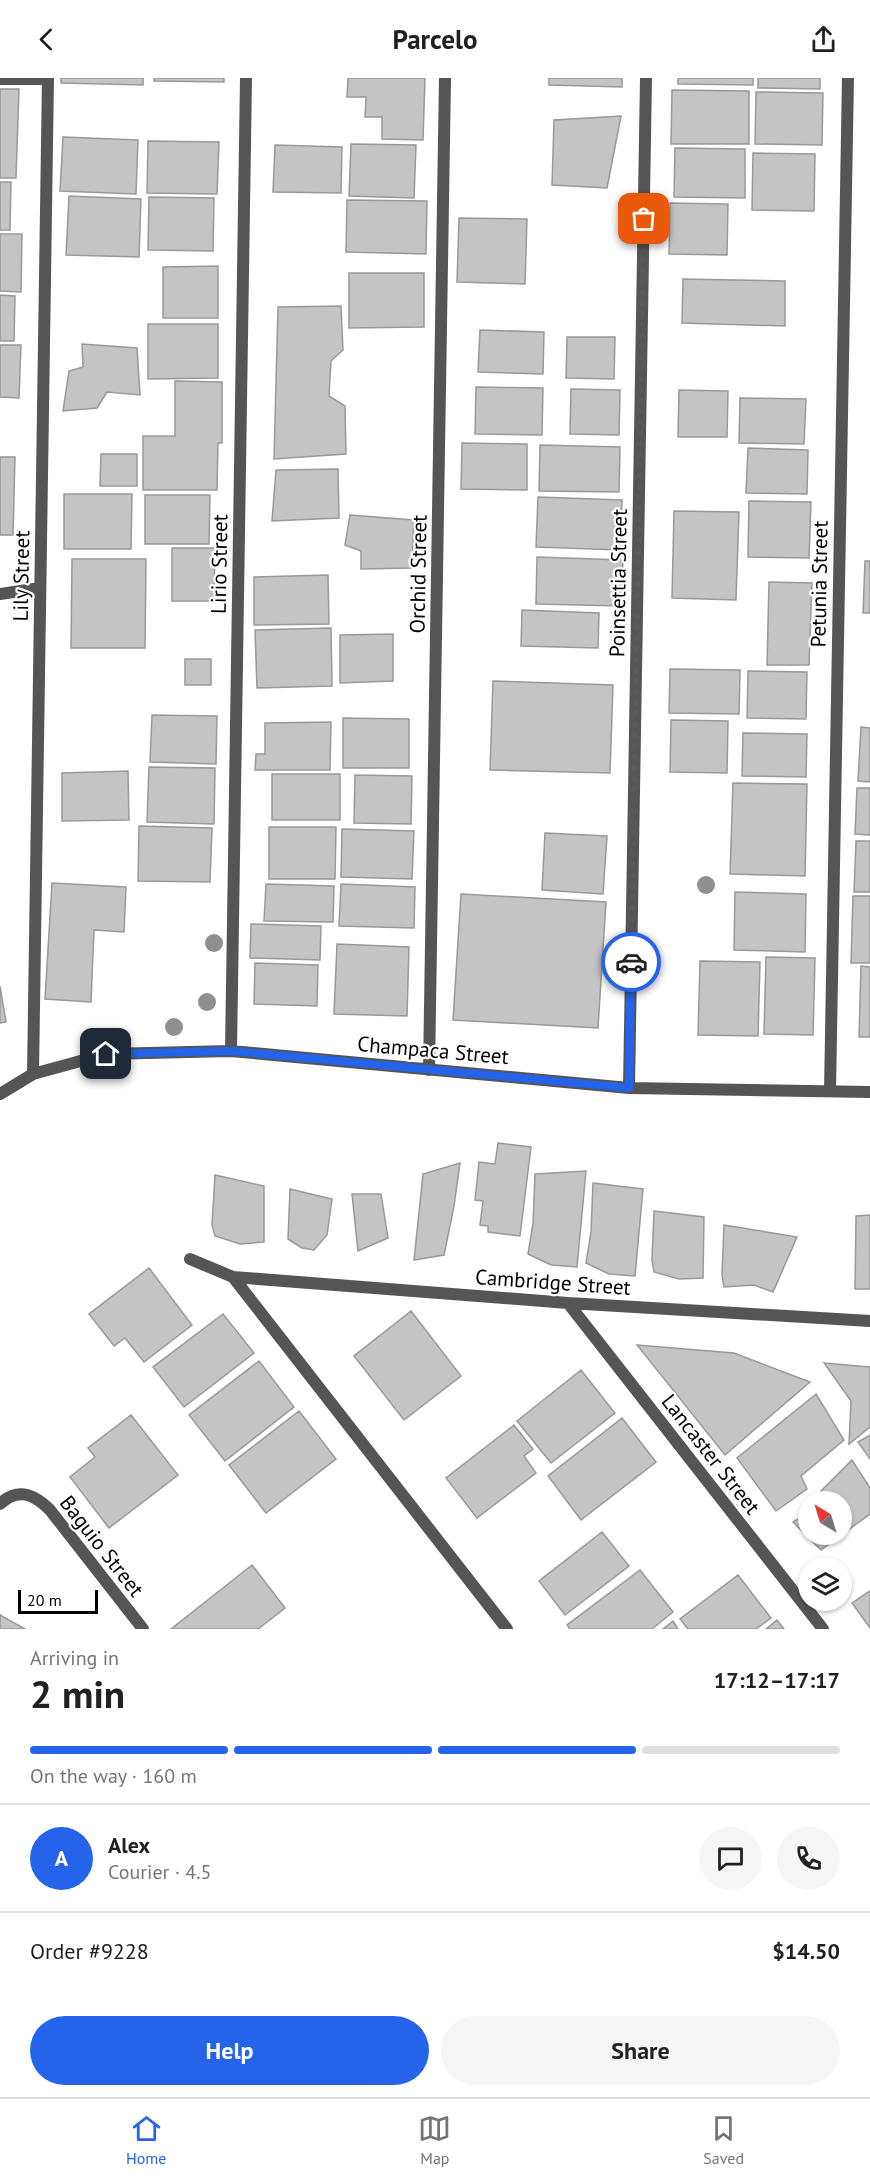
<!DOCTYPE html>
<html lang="en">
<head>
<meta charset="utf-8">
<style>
	body { margin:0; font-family:"PT Sans",sans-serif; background:#f6f6f6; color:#202124; height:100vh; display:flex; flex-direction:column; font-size:22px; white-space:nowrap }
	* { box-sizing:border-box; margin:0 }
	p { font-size:20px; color:#757577 }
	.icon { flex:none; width:33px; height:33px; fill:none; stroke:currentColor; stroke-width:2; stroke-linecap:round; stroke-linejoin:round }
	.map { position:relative; height:1551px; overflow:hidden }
	.sheet { display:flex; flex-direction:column; background:#fff; flex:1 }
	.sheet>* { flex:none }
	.needle { width:39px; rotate:322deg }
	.fabs { position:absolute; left:798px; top:1413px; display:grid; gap:12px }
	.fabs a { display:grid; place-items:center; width:54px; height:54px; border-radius:50%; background:#fff; box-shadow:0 2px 4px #0004; font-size:30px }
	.scale { position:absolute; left:18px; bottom:15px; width:80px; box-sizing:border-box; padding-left:6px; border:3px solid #000; border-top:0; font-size:16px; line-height:21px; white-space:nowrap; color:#000; -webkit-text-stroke:4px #fff; paint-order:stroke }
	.pin { position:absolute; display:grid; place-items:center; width:51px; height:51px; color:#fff; margin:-26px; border-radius:12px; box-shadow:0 3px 9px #0006 }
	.courier { position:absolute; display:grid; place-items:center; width:60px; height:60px; margin:-30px; border:4px solid #2563eb; border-radius:50%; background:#fff; color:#222; box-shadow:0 2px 8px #0007 }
	.head em { font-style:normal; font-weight:800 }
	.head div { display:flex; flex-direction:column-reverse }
	.head { display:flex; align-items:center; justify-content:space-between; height:102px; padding:0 30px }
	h1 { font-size:39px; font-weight:800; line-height:45px }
	.bar { display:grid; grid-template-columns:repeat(4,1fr); gap:9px 6px; align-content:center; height:72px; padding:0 30px }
	.bar i { height:8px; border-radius:4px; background:#e0e0e0 }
	.bar .current { background:#2563eb }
	.bar p { grid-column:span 4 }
	.line { display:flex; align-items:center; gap:15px; padding:0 30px; border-top:2px solid #e0e0e0 }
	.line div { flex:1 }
	.round { display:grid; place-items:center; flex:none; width:63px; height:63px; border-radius:32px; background:#f6f6f6 }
	.action { display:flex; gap:12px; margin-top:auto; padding:12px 30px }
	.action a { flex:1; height:69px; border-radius:36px; background:#2563eb; color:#fff; font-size:24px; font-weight:800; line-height:69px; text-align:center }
	.action a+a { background:#f6f6f6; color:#202124 }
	header { display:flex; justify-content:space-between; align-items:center; height:78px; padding:0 30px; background:#fff; font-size:27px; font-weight:800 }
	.menu { display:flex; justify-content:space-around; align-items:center; height:84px; border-top:2px solid #e0e0e0; background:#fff; font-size:16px; color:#757577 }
	.menu a { display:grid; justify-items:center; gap:3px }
	.menu .current { color:#2563eb }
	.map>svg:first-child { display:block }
	.building { fill:#c4c4c4; stroke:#999; stroke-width:1.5 }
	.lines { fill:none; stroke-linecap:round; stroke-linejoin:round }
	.street { stroke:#555; stroke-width:12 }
	.tree { fill:#8f8f8f }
	.done { stroke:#595959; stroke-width:6; stroke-dasharray:0 10.8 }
	.route { stroke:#2563eb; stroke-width:8 }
	.labels { text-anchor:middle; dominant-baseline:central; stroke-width:4.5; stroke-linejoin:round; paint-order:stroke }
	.street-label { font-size:21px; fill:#000; stroke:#fff }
</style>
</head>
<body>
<header><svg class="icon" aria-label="back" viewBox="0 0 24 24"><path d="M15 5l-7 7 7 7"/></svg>Parcelo<svg class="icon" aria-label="share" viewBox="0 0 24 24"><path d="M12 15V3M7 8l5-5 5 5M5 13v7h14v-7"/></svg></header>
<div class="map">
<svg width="870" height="1551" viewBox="0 0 870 1551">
	<rect width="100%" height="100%" fill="#fff"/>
	<path class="building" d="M61 0H143V7L61 5Z
		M154 0H224V4L154 3Z
		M348 0H425L423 62 382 61V39H365L366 19H347Z
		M549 0H622V9L549 7Z
		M678 0H753V7L678 6Z
		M758 0H820V11L758 10Z
		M0 11H19L16 100H0Z
		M672 12 749 13V66H671Z
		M756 14 823 15 822 67 755 66Z
		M621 38 607 110 552 107 554 42Z
		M63 59 138 62 136 116 60 113Z
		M148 63 219 64 217 116 147 115Z
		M351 66 416 67 414 120 349 118Z
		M275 67 342 69 341 115 273 114Z
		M675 70 745 71V120L674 119Z
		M753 75 815 76 814 133 752 132Z
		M0 104H11L10 152H0Z
		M69 118 141 121 139 179 66 177Z
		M149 119 214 120 213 173 148 172Z
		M347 122 427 123 426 176 346 174Z
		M670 125 728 126 727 177 669 176Z
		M459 140 527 141 525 206 457 204Z
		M0 156H22L21 214 0 213Z
		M218 188V240H163V189Z
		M349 195H424V249L349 250Z
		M683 201 785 203V248L682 245Z
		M0 217 15 218 14 263H0Z
		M341 228 343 272 331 283 329 318 345 328 346 376 274 381 278 229Z
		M148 246H218V300L148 301Z
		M480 252 544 254 543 296 478 294Z
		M567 259H615L614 301 566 300Z
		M82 266 137 270 140 317 107 314 97 330 63 333 69 293 83 289Z
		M0 267H21L19 320 0 319Z
		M175 303 222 304V365H218L217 412H143V358H175Z
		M476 309 543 310 542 357 475 356Z
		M571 311 620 312 619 357 570 356Z
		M679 312 728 313 727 359H678Z
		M740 320 806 321 804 366 739 365Z
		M462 365 527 366V412L461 411Z
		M540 367 620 369 619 414 539 413Z
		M748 370 808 372 807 416 746 415Z
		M101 376H137V408H100Z
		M0 379H15L13 457H0Z
		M338 391 339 440 272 443 276 392Z
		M64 416H132L131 471H64Z
		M145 417H210L209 466H145Z
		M538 419 622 422 620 472 536 469Z
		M749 423 811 424 809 480 748 479Z
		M674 433 739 434 736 522 672 520Z
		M350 437 414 442 412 490 361 491V473L345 467Z
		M172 470H215L214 523H172Z
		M537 479 623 482 621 528 536 526Z
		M72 481H146L145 570H71Z
		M865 483H870V535H863Z
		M328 497 329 546 254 547V499Z
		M769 504 812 505 809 587H767Z
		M522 532 599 535 598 570 521 568Z
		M331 550 332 608 257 610 255 552Z
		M393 556V603L340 605V557Z
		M185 581H211V607H185Z
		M670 591 740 592 739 636 669 635Z
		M748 593 807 594 806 641 747 640Z
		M493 603 613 607 610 695 490 692Z
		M152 637 217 638 216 686 150 684Z
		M343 640 409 641V690H343Z
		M671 642 728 643 727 695 670 694Z
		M331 644 330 692H255L256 676H265V645Z
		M861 649 870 650V704L858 703Z
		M743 655 807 656 806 699 742 698Z
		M149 689 215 690 214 746 147 744Z
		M128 693 129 742 62 743V695Z
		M272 696H340V742H272Z
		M355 697 412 698 411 746 354 745Z
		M733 705 807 706 805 798 730 796Z
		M857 710H870V757L855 756Z
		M139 748 212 750 210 804 138 803Z
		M269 749H336L335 801H269Z
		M342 751 414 753 412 801 341 799Z
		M545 755 607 758 603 816 542 812Z
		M856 763H870V814H854Z
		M52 805 126 809 124 854 94 852 91 924 45 921Z
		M266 806 334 808 333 844 264 843Z
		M341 806 415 809 414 850 339 848Z
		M735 814 806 816 805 874 734 872Z
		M461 816 606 824 598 950 453 942Z
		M853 818H870V885H851Z
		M251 846 321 848 320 882 250 880Z
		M337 866 409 869 407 938 334 936Z
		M766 879 815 880 813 957 764 956Z
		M700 883 760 884 758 958 698 957Z
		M255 885 318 887 317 928 254 926Z
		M861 888 870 889V959H859Z
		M0 908 6 944 0 945Z
		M498 1065 531 1069 520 1158 488 1154V1148L480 1147 483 1123 475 1122 479 1084 495 1086Z
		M460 1085 454 1128 444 1177 414 1182 423 1096Z
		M586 1093 577 1189 551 1187 528 1176 533 1145 535 1096Z
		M215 1097 264 1108V1164L240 1166 215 1158 212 1147Z
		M593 1105 643 1111 635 1198 609 1196 586 1185 591 1154Z
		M290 1111 332 1121 327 1157 314 1172 302 1170 288 1161Z
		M352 1116H381L388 1160 358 1173Z
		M654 1133 704 1139 703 1200 679 1201 654 1194 652 1182Z
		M870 1137V1211H855L856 1138Z
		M724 1147 797 1159 773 1214 754 1207 724 1209 722 1197Z
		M149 1190 192 1247 144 1284 125 1260 114 1268 89 1236Z
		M411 1233 461 1298 404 1342 354 1278Z
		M223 1236 254 1275 184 1329 153 1289Z
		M637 1267 734 1275 810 1304 725 1377Z
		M259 1283 294 1329 225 1383 189 1337Z
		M824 1285 870 1289V1349L849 1366 851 1323Z
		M581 1292 615 1335 551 1385 517 1343Z
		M816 1316 844 1362 801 1398 807 1411 776 1433 737 1380Z
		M299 1333 336 1381 266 1435 229 1387Z
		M131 1337 178 1397 109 1450 70 1399 95 1379 88 1370Z
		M622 1340 656 1384 581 1442 548 1398Z
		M514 1347 533 1371 524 1378 536 1395 477 1440 446 1400Z
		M870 1357V1381L858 1364Z
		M852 1382 870 1410V1436L821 1472 793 1444 808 1435V1456H842V1424H829L833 1422 821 1413Z
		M602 1454 629 1488 565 1537 539 1503Z
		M252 1487 285 1530 258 1551H171Z
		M640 1492 673 1534 652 1551H570L567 1547Z
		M738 1497 771 1540 756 1551H688L680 1541Z
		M870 1513V1550L852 1525Z
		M0 1537 25 1551H0Z
		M777 1542 784 1551H766Z
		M673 1543 678 1551H663Z"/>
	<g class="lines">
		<path class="street" d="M0 1H48
			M0 516 40 510
			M231 973 246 0
			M429 992 445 0
			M33 996 48 0
			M629 1010 646 0
			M830 1013 848 0
			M0 1016 33 996 106 976 231 973 629 1010 870 1014
			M190 1181 233 1199 568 1225 870 1243
			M233 1199 507 1551
			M568 1225 823 1551
			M0 1426C18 1409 34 1416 50 1432L143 1551"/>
	</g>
	<g class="tree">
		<circle cx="706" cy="807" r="9"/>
		<circle cx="214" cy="865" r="9"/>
		<circle cx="207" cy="924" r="9"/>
		<circle cx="174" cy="949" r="9"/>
	</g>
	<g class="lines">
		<path class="done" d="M631 884 644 141"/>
		<path class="route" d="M106 976 231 973 629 1010 631 884"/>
	</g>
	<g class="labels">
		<g class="street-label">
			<text transform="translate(219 486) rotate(-89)">Lirio Street</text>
			<text transform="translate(418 496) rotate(-89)">Orchid Street</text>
			<text transform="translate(21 498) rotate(-89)">Lily Street</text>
			<text transform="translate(618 505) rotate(-89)">Poinsettia Street</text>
			<text transform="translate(819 506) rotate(-89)">Petunia Street</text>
			<text transform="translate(433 972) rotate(5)">Champaca Street</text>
			<text transform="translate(553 1204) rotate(4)">Cambridge Street</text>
			<text transform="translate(711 1376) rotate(52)">Lancaster Street</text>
			<text transform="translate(102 1468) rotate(52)">Baguio Street</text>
		</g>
	</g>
</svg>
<div class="fabs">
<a><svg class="needle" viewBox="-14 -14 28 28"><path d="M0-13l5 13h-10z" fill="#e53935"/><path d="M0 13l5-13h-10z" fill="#757577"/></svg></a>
<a><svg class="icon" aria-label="layers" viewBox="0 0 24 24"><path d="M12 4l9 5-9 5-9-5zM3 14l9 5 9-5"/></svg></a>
</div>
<div class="scale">20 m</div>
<div class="pin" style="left:644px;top:141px;background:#ea580c"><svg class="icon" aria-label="bag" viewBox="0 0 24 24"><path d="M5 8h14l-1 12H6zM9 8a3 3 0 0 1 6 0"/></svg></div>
<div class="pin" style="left:106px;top:976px;background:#1f2937"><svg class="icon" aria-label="home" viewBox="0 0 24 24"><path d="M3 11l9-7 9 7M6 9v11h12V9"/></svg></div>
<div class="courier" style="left:631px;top:884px"><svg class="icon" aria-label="car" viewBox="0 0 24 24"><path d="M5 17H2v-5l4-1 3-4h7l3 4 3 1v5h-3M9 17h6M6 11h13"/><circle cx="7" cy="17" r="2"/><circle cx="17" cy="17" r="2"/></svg></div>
</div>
<section class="sheet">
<div class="head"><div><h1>2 min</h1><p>Arriving in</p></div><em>17:12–17:17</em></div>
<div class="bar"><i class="current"></i><i class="current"></i><i class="current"></i><i></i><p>On the way · 160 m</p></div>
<div class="line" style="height:108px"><b class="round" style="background:#2563eb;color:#fff">A</b><div><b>Alex</b><p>Courier · 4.5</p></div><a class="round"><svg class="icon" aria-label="chat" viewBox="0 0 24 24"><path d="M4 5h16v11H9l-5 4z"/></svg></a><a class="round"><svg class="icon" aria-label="phone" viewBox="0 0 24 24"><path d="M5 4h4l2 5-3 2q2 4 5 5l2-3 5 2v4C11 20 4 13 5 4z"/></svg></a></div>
<div class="line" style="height:78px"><div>Order #9228</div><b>$14.50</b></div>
<div class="action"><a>Help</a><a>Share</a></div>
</section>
<nav class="menu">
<a class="current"><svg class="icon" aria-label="home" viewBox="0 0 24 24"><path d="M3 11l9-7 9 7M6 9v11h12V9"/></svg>Home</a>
<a><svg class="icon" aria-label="map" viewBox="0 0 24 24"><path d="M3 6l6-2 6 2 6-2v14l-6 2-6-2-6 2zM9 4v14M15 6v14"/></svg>Map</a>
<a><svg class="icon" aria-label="saved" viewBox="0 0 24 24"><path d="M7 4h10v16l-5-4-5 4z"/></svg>Saved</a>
</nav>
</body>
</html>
